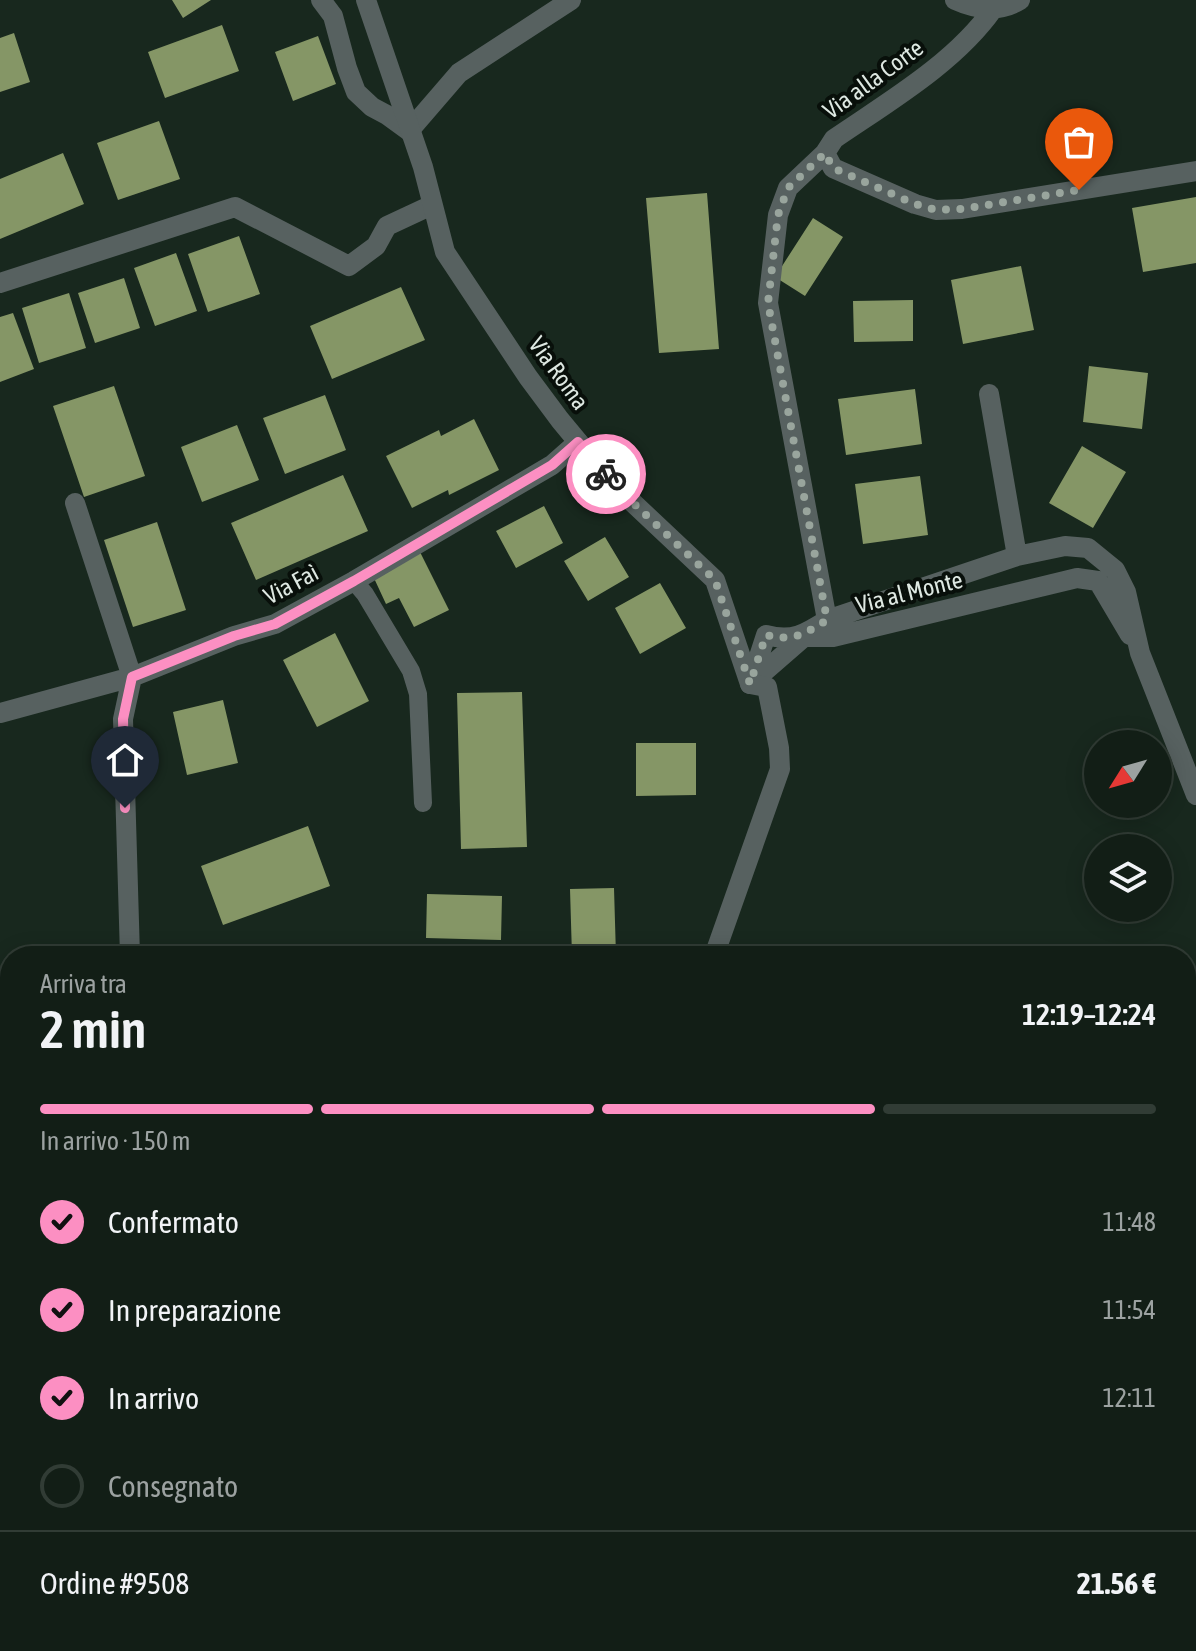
<!DOCTYPE html>
<html lang="it">
<head>
<meta charset="utf-8">
<style>
	body { margin:0; font-family:"Asap Condensed",sans-serif; background:#1f2b23; color:#f1f3f6; height:100vh; display:flex; flex-direction:column; font-size:30px; white-space:nowrap }
	* { box-sizing:border-box; margin:0 }
	p { font-size:26px; color:#9ca2a1 }
	.icon { flex:none; width:44px; height:44px; fill:none; stroke:currentColor; stroke-width:2; stroke-linecap:round; stroke-linejoin:round }
	.map { position:relative; flex:1; overflow:hidden }
	.details { position:absolute; left:0px; top:946px; width:1196px; height:706px; display:flex; flex-direction:column; background:#121e16; border-radius:32px 32px 0 0; box-shadow:0 4px 20px #0003,0 0 0 2px #313c35 }
	.details>* { flex:none }
	.needle { width:52px; rotate:233deg }
	.fabs { position:absolute; left:1084px; top:730px; display:grid; gap:16px }
	.fabs a { display:grid; place-items:center; width:88px; height:88px; border-radius:50%; background:#121e16; box-shadow:0 4px 20px #0003,0 0 0 2px #313c35; font-size:40px }
	.pin { position:absolute; display:grid; place-items:center; width:68px; height:68px; color:#fff; margin:-82px -34px; border-radius:50% 50% 50% 0; rotate:-45deg; box-shadow:0 0 8px #0007 }
	.pin .icon { rotate:45deg }
	.courier { position:absolute; display:grid; place-items:center; width:80px; height:80px; margin:-40px; border:6px solid #fc8fc2; border-radius:50%; background:#fff; color:#222; box-shadow:0 2px 10px #0007 }
	.headline em { font-style:normal; font-weight:600 }
	.headline div { display:flex; flex-direction:column-reverse }
	.headline { display:flex; align-items:center; justify-content:space-between; height:136px; padding:0 40px }
	h1 { font-size:52px; font-weight:600; line-height:60px }
	.bar { display:grid; grid-template-columns:repeat(4,1fr); gap:12px 8px; align-content:center; height:96px; padding:0 40px }
	.bar i { height:10px; border-radius:6px; background:#313c35 }
	.bar .current { background:#fc8fc2 }
	.bar p { grid-column:span 4 }
	.line { display:flex; align-items:center; gap:20px; padding:0 40px; border-top:2px solid #313c35 }
	.line div { flex:1 }
	ol { padding:0 40px; list-style:none }
	li { display:flex; align-items:center; gap:24px; height:88px }
	li p { margin-inline-start:auto }
	li .icon { padding:8px; border-radius:50%; background:#fc8fc2; color:#111; stroke-width:4 }
	li:last-child { color:#9ca2a1 }
	li i { width:44px; height:44px; border:4px solid #313c35; border-radius:50% }
	.map>svg:first-child { display:block }
	.green { fill:#483c17 }
	.building { fill:#859666 }
	.lines { fill:none; stroke-linecap:round; stroke-linejoin:round }
	.path { stroke:#6b7870; stroke-width:5; stroke-dasharray:2 6; stroke-linecap:butt }
	.service { stroke:#576160; stroke-width:18 }
	.minor { stroke:#576160; stroke-width:20 }
	.tertiary { stroke:#576160; stroke-width:20 }
	.done { stroke:#99a59d; stroke-width:8; stroke-dasharray:0 14.4 }
	.route { stroke:#fc8fc2; stroke-width:10 }
	.labels { text-anchor:middle; dominant-baseline:central; stroke-width:8; stroke-linejoin:round; paint-order:stroke }
	.street-label { font-size:24px; fill:#dee8e2; stroke:#080f0a }
</style>
</head>
<body>
<div class="map">
<svg width="1196" height="1651" viewBox="0 0 1196 1651">
	<rect width="100%" height="100%" fill="#18281e"/>
	<path class="green" d="M1186 1484 1196 1490V1651H1124L1105 1642H1186Z"/>
	<path class="building" d="M172 0H211L183 18Z
		M222 25 239 71 165 98 148 52Z
		M14 33 30 82 0 92V38Z
		M318 36 336 84 293 101 275 52Z
		M159 121 180 179 118 200 97 143Z
		M63 153 84 204 0 239V179Z
		M707 193 719 349 659 353 646 198Z
		M1196 197V263L1143 272 1132 208Z
		M813 218 843 237 805 296 775 277Z
		M239 236 260 294 208 312 188 254Z
		M176 253 197 311 155 326 134 268Z
		M1021 266 1034 330 963 344 951 280Z
		M124 278 140 328 95 343 78 293Z
		M401 287 425 340 332 379 310 326Z
		M69 293 86 348 39 363 22 308Z
		M913 300V341L854 342 853 301Z
		M13 313 34 369 0 382V317Z
		M1089 366 1148 373 1142 429 1083 422Z
		M114 386 145 476 84 497 53 406Z
		M915 389 922 444 846 455 838 399Z
		M325 395 346 450 285 474 263 418Z
		M474 419 499 470 449 495 448 490 412 508 386 456 439 430 441 436Z
		M237 425 259 480 202 502 181 447Z
		M1082 446 1126 472 1093 528 1049 503Z
		M343 475 368 531 256 580 231 523Z
		M920 476 928 535 863 544 855 484Z
		M544 506 563 543 516 568 496 531Z
		M157 522 186 610 133 627 104 540Z
		M605 537 629 577 588 601 564 561Z
		M420 552 449 610 414 627 399 598 386 604 373 576Z
		M660 583 686 628 640 654 615 608Z
		M335 633 369 701 317 727 283 660Z
		M522 692 527 847 461 849 457 693Z
		M223 700 238 763 187 775 173 712Z
		M636 743H696V795L636 796Z
		M308 826 330 886 223 925 201 866Z
		M614 888 616 956H572L570 889Z
		M427 894 502 896 501 940 426 938Z"/>
	<g class="lines">
		<path class="path" d="M0 1489 10 1481"/>
		<path class="service" d="M354 581 365 594 411 671 418 694 423 803"/>
		<path class="minor" d="M321 0 333 16 347 68 356 92 372 107 387 115 409 131 459 73 571 0
			M955 0C977 10 999 13 1020 0
			M993 9C955 63 888 102 834 139L825 153 833 168 915 204 936 210 962 209 1196 171
			M825 153 788 188 778 215 768 303 827 620
			M0 283 235 207 349 266 376 246 387 226 432 205
			M989 394 1017 556
			M75 503 132 677 123 719 130 956
			M750 684 766 635C793 642 805 634 827 620L1017 556 1065 546 1088 548 1115 570 1126 592 1140 653 1196 795
			M750 684 804 637H833L1077 578 1098 581 1130 635
			M0 713 132 677 234 636 275 624 354 581 552 465 578 442
			M140 1642V1651"/>
		<path class="tertiary" d="M366 0 423 167 445 252 528 377 560 420 613 484 715 580 750 684 767 687 779 748 780 769 714 956
			M646 1642 648 1651"/>
	</g>
	<g class="lines">
		<path class="done" d="M606 474 613 484 715 580 750 684 766 635C794 642 804 634 827 620L768 303 778 215 788 188 825 153 833 168 915 204 936 210 962 209 1079 190"/>
		<path class="route" d="M125 808 123 719 132 677 234 636 275 624 354 581 552 465 578 442 606 474"/>
	</g>
	<g class="labels">
		<g class="street-label">
			<text transform="translate(873 79) rotate(-36)">Via alla Corte</text>
			<text transform="translate(559 373) rotate(54)">Via Roma</text>
			<text transform="translate(291 584) rotate(-28)">Via Faì</text>
			<text transform="translate(909 592) rotate(-14)">Via al Monte</text>
		</g>
	</g>
</svg>
<div class="fabs">
<a><svg class="needle" viewBox="-14 -14 28 28"><path d="M0-13l5 13h-10z" fill="#e53935"/><path d="M0 13l5-13h-10z" fill="#9ca2a1"/></svg></a>
<a><svg class="icon" aria-label="layers" viewBox="0 0 24 24"><path d="M12 4l9 5-9 5-9-5zM3 14l9 5 9-5"/></svg></a>
</div>
<div class="pin" style="left:1079px;top:190px;background:#ea580c"><svg class="icon" aria-label="bag" viewBox="0 0 24 24"><path d="M5 8h14l-1 12H6zM9 8a3 3 0 0 1 6 0"/></svg></div>
<div class="pin" style="left:125px;top:808px;background:#1f2937"><svg class="icon" aria-label="home" viewBox="0 0 24 24"><path d="M3 11l9-7 9 7M6 9v11h12V9"/></svg></div>
<div class="courier" style="left:606px;top:474px"><svg class="icon" aria-label="bike" viewBox="0 0 24 24"><circle cx="6" cy="16" r="4"/><circle cx="18" cy="16" r="4"/><path d="M6 16l4-8h5l3 8M10 8l3 8H6M13 5h3"/></svg></div>
<section class="details">
<div class="headline"><div><h1>2 min</h1><p>Arriva tra</p></div><em>12:19–12:24</em></div>
<div class="bar"><i class="current"></i><i class="current"></i><i class="current"></i><i></i><p>In arrivo · 150 m</p></div>
<ol>
<li><svg class="icon" aria-label="check" viewBox="0 0 24 24"><path d="M5 12l5 5 9-10"/></svg>Confermato<p>11:48</p></li>
<li><svg class="icon" aria-label="check" viewBox="0 0 24 24"><path d="M5 12l5 5 9-10"/></svg>In preparazione<p>11:54</p></li>
<li><svg class="icon" aria-label="check" viewBox="0 0 24 24"><path d="M5 12l5 5 9-10"/></svg>In arrivo<p>12:11</p></li>
<li><i></i>Consegnato</li>
</ol>
<div class="line" style="height:104px"><div>Ordine #9508</div><b>21.56 €</b></div>
</section>
</div>
</body>
</html>
